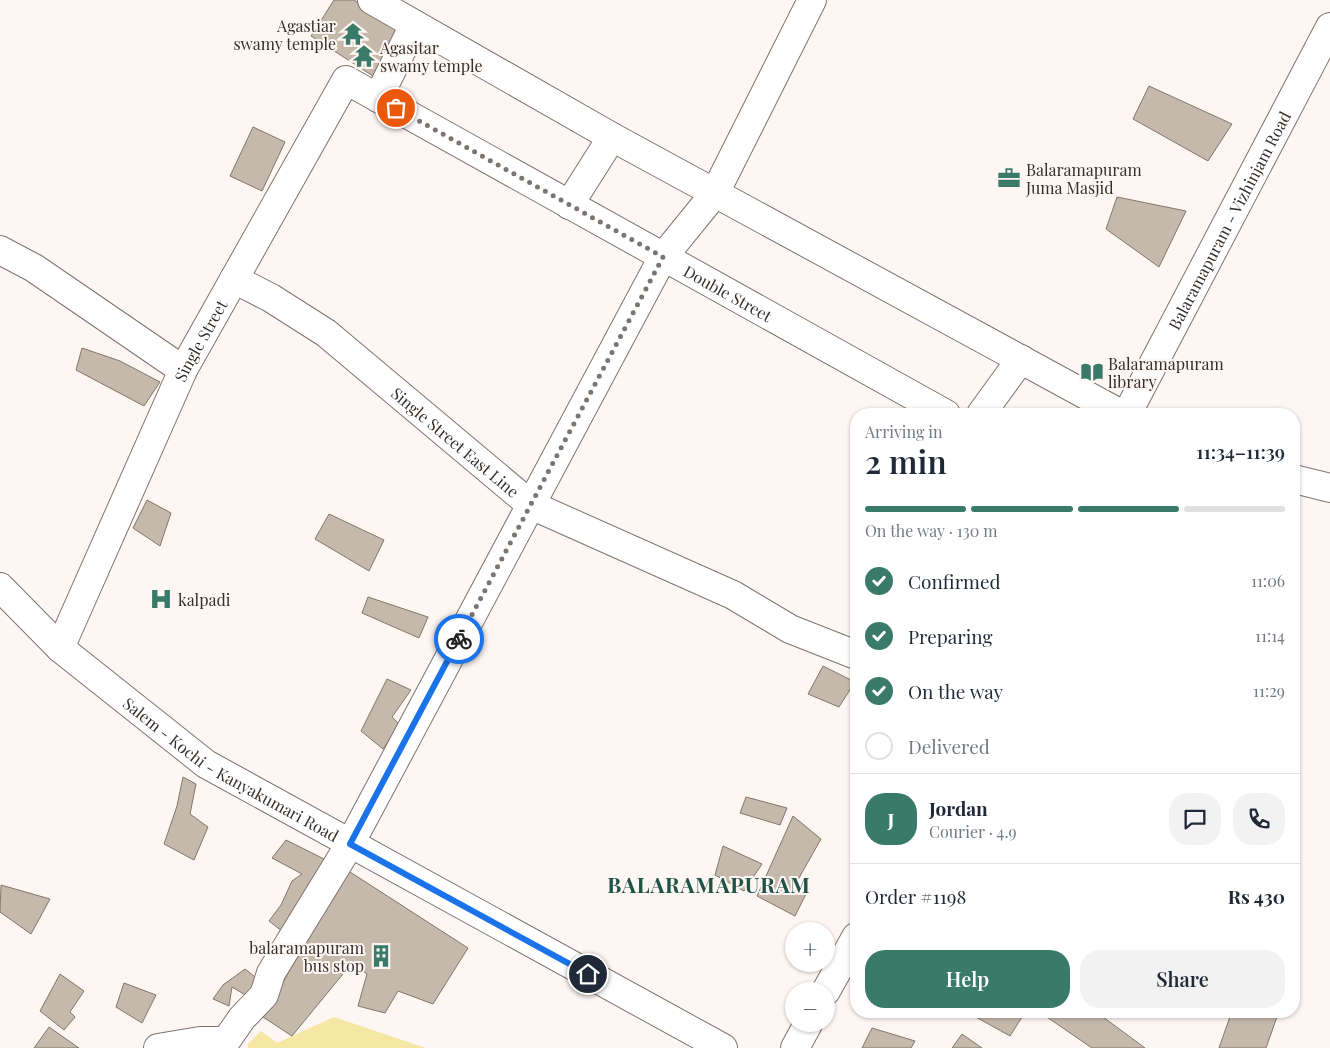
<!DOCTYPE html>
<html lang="en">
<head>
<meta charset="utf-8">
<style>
	body { margin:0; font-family:"Playfair Display",serif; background:#f2f2f3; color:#1f2937; height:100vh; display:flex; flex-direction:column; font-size:19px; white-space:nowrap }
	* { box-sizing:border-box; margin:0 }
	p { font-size:16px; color:#747a83 }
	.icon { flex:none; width:28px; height:28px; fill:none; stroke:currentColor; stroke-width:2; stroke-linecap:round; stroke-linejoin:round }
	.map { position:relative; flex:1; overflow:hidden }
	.panel { position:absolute; left:850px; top:408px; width:450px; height:610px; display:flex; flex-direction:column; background:#fff; border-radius:20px; box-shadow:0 1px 4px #0004 }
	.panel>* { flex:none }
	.fabs { position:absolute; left:785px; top:922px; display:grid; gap:10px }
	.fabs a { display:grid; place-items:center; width:50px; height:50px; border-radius:50%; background:#fff; box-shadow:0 1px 4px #0004; font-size:25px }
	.pin { position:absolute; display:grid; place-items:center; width:42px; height:42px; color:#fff; margin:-21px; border:2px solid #fff; border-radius:50%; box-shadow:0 1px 5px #0007 }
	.courier { position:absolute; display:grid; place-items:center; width:50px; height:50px; margin:-25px; border:4px solid #1a73e8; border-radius:50%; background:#fff; color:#222; box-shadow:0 1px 6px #0007 }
	.summary em { font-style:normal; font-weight:600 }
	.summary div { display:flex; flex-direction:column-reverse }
	.summary { display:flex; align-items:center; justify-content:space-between; height:85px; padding:0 15px }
	h1 { font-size:32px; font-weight:600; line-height:38px }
	.bar { display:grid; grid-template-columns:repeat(4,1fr); gap:8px 5px; align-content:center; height:60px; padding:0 15px }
	.bar i { height:6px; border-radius:4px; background:#e0e1e3 }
	.bar .active { background:#397a69 }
	.bar p { grid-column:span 4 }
	.line { display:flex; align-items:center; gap:12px; padding:0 15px; border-top:1px solid #e0e1e3 }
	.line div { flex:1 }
	.round { display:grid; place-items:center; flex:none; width:52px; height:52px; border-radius:20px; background:#f2f2f3 }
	ol { padding:0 15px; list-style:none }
	li { display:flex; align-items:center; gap:15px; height:55px }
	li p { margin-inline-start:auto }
	li .icon { padding:5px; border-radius:50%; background:#397a69; color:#fff; stroke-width:4 }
	li:last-child { color:#747a83 }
	li i { width:28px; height:28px; border:2px solid #e0e1e3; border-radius:50% }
	.cta { display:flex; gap:10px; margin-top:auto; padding:10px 15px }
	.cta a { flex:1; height:58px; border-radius:20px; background:#397a69; color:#fff; font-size:20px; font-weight:600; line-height:58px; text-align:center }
	.cta a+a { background:#f2f2f3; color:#1f2937 }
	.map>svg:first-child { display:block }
	.green { fill:#f7e7a5 }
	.building { fill:#c5b9ac; stroke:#81766a }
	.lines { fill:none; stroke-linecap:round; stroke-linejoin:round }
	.minor-casing { stroke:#82726c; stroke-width:30 }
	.major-casing { stroke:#82726c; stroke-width:30 }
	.minor { stroke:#fff; stroke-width:28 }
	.major { stroke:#fff; stroke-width:28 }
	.done { stroke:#7b7471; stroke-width:5; stroke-dasharray:0 9 }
	.route { stroke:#1a73e8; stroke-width:6 }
	.labels { text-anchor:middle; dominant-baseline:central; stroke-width:4; stroke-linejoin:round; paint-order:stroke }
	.poi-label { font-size:16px; fill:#352e2b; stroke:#fef6f3; text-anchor:start }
	.street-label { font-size:16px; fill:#352e2b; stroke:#fef6f3 }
	.district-label { font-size:21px; font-weight:bold; letter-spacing:1px; fill:#1f5346; stroke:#fef6f3 }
</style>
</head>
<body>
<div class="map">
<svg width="1330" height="1048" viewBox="0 0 1330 1048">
	<rect width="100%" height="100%" fill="#fef6f3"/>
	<path class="green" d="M334 1017 426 1048H248V1044L261 1031 277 1043Z"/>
	<path class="building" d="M334 0H354L402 30 373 76 311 36Z
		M1149 86 1232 124 1208 161 1133 119Z
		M253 127 285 142 262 191 230 176Z
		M1117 197 1186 211 1159 267 1106 229Z
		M82 348 120 361 160 382 144 406 76 370Z
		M147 500 171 513 160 546 133 528Z
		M329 514 384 540 369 571 315 539Z
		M368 597 428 617 419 638 362 613Z
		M823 666 855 682 839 707 808 694Z
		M387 679 411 690 392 717 400 725 383 749 361 731Z
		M183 777 196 784 190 814 208 827 194 860 164 844 177 806Z
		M746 797 787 808 780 825 740 813Z
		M793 816 821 839 795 885 809 888 795 916 757 896Z
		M286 840 328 861 287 935 269 921 281 905 292 881 302 874 272 858Z
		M723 846 762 864 744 891 715 875Z
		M347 870 468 948 433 1004 398 991 385 1013 358 1006 367 974 352 963 292 1036 263 1017Z
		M1 885 50 899 31 934 0 912Z
		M245 969 259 980 252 999 232 987 229 1006 213 999 223 985Z
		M60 974 84 991 70 1012 75 1017 64 1030 40 1011Z
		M124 983 156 995 142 1023 116 1007Z
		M977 1011H1026L1010 1036 974 1016Z
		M1038 1011H1095L1145 1048H1092Z
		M1232 1011H1279L1266 1048H1219Z
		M49 1027 79 1048H34Z
		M872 1028 915 1041 911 1048H862Z
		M962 1034 982 1048H952Z"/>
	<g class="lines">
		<defs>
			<g id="minor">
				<path d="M372 0 612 137 1121 414"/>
				<path d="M378 98 414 25"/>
				<path d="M569 205 612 137"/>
				<path d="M0 250 34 268 183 370"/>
				<path id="s1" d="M234 279 271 298 326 333 531 505 733 595 790 629 856 655"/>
				<path d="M981 414 1021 359"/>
				<path d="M1294 479 1330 488"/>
				<path id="s2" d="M60 648 183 370 346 80 946 414"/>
				<path d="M158 1048 200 1041H226L242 1018 264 995 271 973 350 844 663 257 715 193 812 0"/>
			</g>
			<g id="major">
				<path id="s3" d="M1127 414 1330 27"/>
				<path id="s4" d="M0 587 60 648 206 764 723 1048"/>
				<path d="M826 991 856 937"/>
				<path d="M795 1048 808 1024"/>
			</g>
		</defs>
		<use href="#minor" class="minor-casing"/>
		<use href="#major" class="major-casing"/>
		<use href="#minor" class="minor"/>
		<use href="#major" class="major"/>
	</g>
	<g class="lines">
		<path class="done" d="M396 108 663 257 459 639"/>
		<path class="route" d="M459 639 350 844 588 974"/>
	</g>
	<defs>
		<symbol id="temple-bare" viewBox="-9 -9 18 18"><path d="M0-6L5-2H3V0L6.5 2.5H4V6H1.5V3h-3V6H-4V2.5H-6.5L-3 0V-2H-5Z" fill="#397a69" stroke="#fef6f3" stroke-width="2.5" paint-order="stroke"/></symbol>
		<symbol id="office-bare" viewBox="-9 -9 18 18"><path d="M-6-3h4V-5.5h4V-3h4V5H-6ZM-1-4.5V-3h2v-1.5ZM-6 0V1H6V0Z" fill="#397a69" stroke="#fef6f3" stroke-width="2.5" paint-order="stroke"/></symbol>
		<symbol id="library-bare" viewBox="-9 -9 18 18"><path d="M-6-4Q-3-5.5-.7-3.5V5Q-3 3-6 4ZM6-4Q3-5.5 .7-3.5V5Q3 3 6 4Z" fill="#397a69" stroke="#fef6f3" stroke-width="2.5" paint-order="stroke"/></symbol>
		<symbol id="hospital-bare" viewBox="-9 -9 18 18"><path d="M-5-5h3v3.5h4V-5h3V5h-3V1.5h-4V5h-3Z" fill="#397a69" stroke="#fef6f3" stroke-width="2.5" paint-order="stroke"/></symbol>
		<symbol id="building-bare" viewBox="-9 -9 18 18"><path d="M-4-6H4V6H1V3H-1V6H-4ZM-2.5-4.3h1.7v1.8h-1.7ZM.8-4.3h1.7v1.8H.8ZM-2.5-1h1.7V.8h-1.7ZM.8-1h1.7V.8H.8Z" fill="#397a69" stroke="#fef6f3" stroke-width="2.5" paint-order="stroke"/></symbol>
	</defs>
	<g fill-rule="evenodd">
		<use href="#temple-bare" x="337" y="18" width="32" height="32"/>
		<use href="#temple-bare" x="348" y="40" width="32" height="32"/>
		<use href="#office-bare" x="993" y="162" width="32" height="32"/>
		<use href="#library-bare" x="1076" y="356" width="32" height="32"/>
		<use href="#hospital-bare" x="145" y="583" width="32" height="32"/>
		<use href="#building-bare" x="365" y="940" width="32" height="32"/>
	</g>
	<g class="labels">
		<g class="poi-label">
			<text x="336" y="25" text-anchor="end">Agastiar<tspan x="336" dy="18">swamy temple</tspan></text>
			<text x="380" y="47">Agasitar<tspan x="380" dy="18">swamy temple</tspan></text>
			<text x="1026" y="169">Balaramapuram<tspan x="1026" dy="18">Juma Masjid</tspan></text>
			<text x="1108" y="363">Balaramapuram<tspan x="1108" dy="18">library</tspan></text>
			<text x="178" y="599">kalpadi</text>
			<text x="364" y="947" text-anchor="end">balaramapuram<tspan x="364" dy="18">bus stop</tspan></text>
		</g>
		<g class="street-label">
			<text stroke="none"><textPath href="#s3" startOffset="219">Balaramapuram - Vizhinjam Road</textPath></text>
			<text stroke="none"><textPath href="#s2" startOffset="1074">Double Street</textPath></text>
			<text stroke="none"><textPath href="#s2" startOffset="338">Single Street</textPath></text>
			<text stroke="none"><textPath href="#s1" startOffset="276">Single Street East Line</textPath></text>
			<text stroke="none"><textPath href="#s4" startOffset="296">Salem - Kochi - Kanyakumari Road</textPath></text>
		</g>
		<g class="district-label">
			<text x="709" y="884">BALARAMAPURAM</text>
		</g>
	</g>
</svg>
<div class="fabs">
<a>+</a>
<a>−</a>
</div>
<div class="pin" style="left:396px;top:108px;background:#ea580c"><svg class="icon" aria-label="bag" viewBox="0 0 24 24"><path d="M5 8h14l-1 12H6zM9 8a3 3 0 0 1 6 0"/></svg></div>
<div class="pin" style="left:588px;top:974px;background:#1f2937"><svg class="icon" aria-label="home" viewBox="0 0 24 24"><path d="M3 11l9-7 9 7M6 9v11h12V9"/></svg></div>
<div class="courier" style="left:459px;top:639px"><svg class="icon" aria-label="bike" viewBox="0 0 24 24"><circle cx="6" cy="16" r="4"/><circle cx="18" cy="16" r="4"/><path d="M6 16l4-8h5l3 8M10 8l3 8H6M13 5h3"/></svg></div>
<section class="panel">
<div class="summary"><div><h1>2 min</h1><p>Arriving in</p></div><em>11:34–11:39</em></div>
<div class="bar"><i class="active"></i><i class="active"></i><i class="active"></i><i></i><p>On the way · 130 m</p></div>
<ol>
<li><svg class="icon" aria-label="check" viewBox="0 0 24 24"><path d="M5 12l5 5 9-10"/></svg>Confirmed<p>11:06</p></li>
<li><svg class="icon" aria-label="check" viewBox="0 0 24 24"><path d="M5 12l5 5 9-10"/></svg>Preparing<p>11:14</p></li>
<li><svg class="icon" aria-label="check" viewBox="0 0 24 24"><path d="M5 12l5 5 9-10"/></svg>On the way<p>11:29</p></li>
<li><i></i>Delivered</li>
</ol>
<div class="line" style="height:90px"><b class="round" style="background:#397a69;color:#fff">J</b><div><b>Jordan</b><p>Courier · 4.9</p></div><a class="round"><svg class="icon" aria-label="chat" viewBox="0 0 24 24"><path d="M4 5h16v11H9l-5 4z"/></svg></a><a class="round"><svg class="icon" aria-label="phone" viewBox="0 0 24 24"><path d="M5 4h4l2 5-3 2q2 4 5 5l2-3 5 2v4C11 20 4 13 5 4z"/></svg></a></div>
<div class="line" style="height:65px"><div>Order #1198</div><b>Rs 430</b></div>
<div class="cta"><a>Help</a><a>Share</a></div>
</section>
</div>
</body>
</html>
